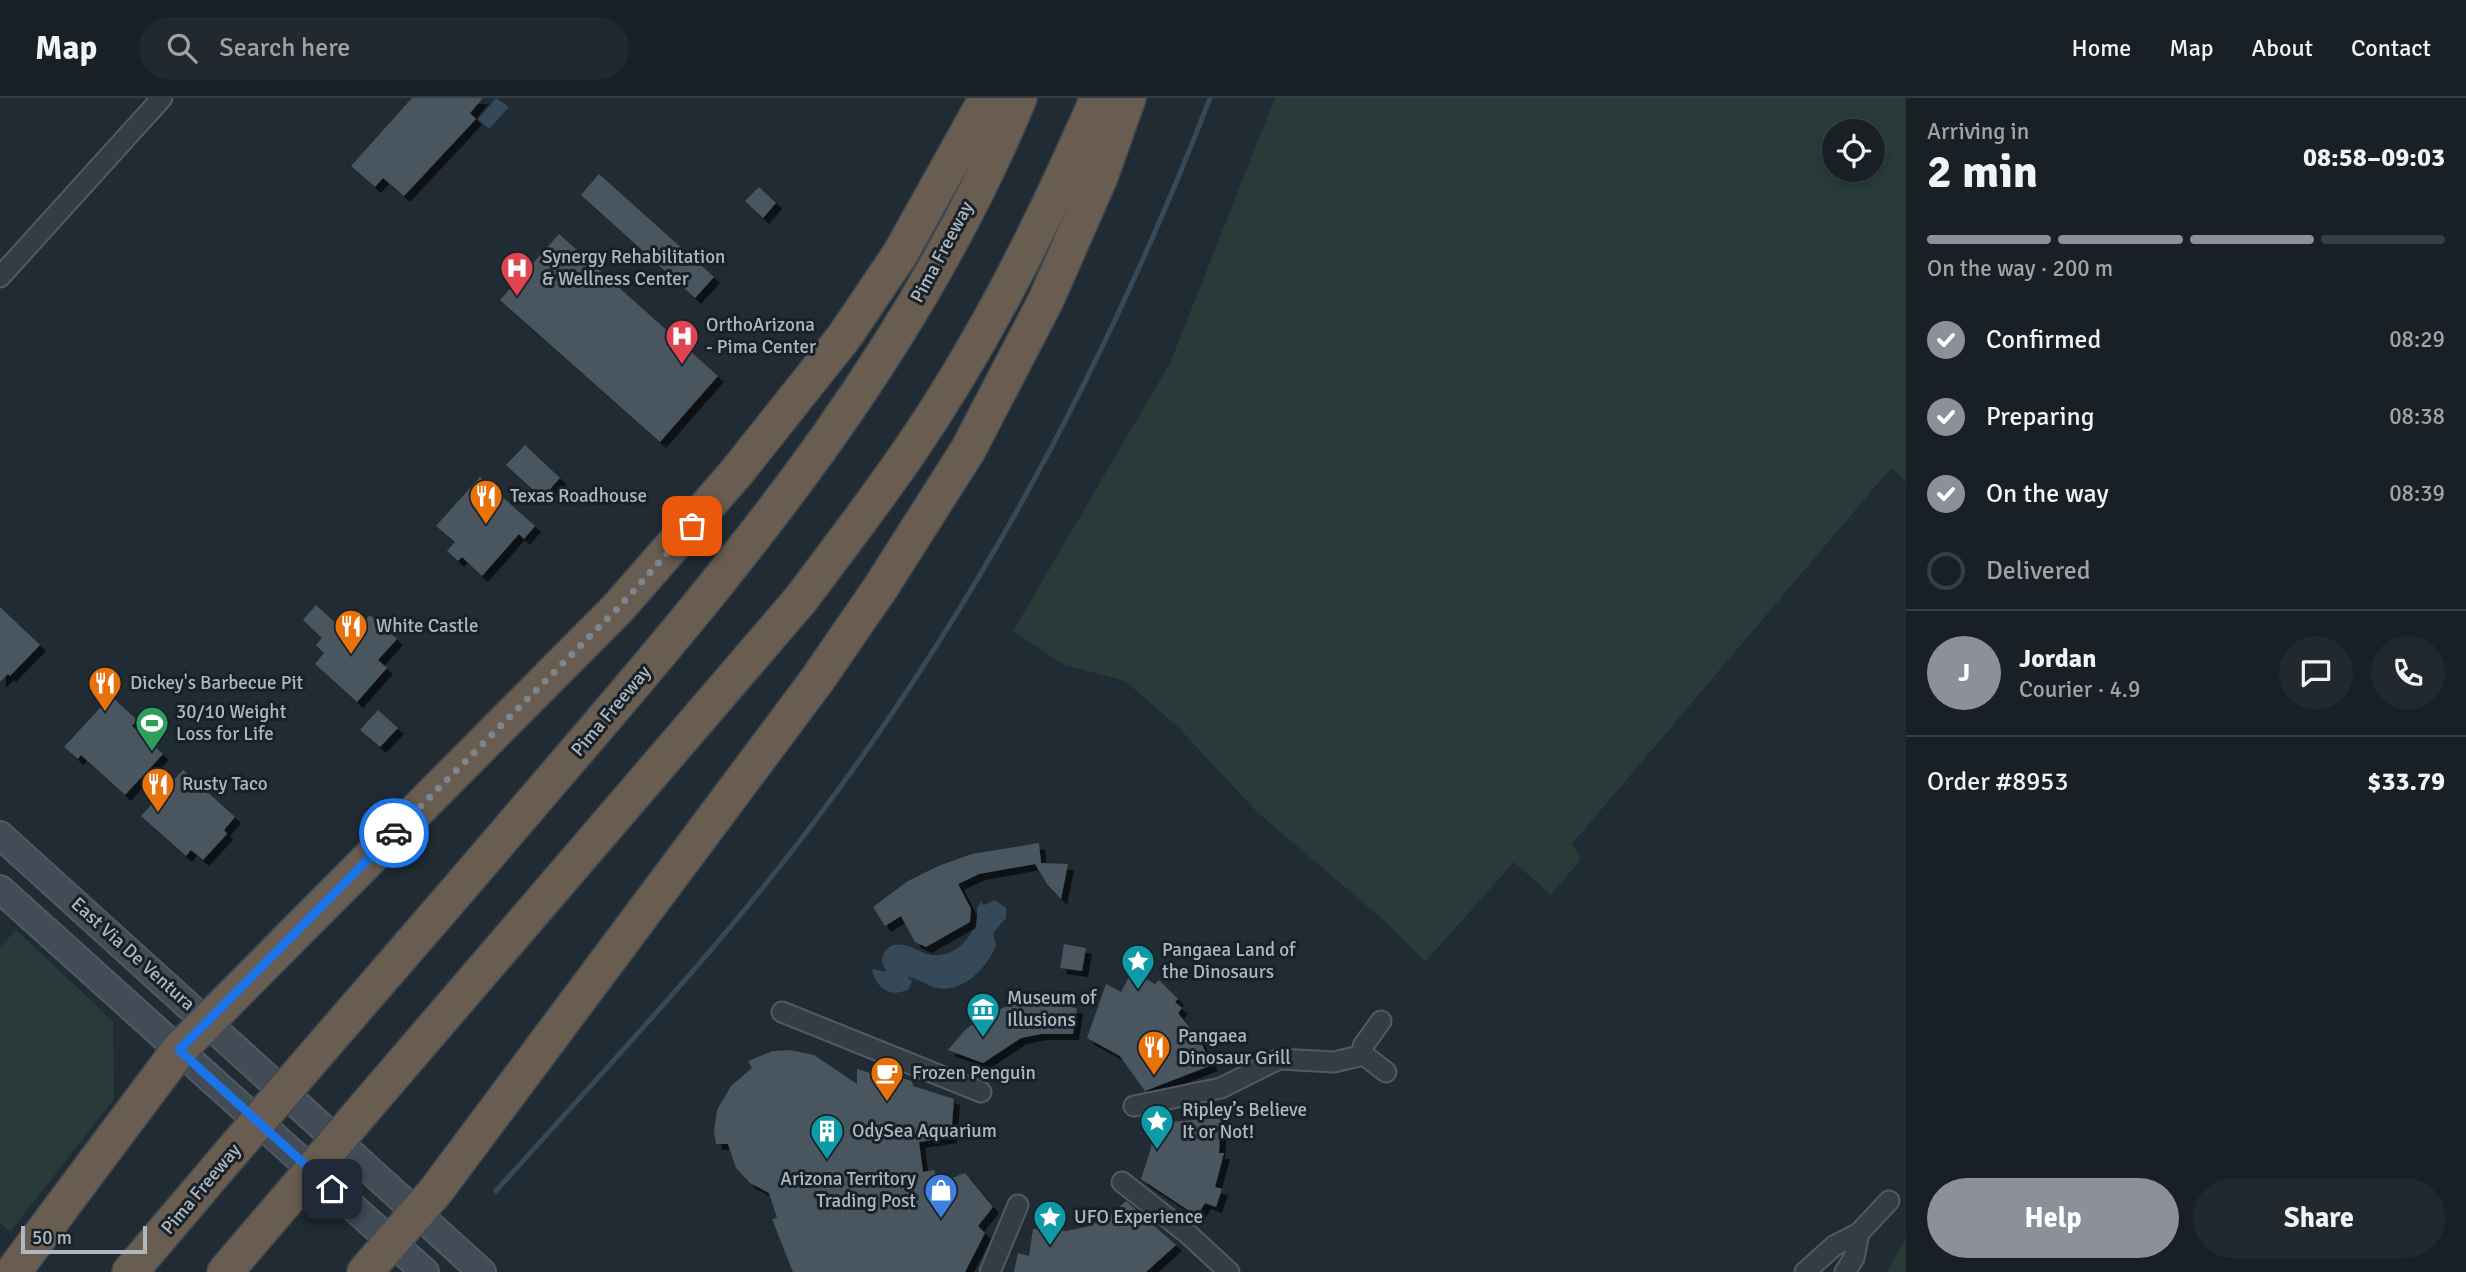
<!DOCTYPE html>
<html lang="en">
<head>
<meta charset="utf-8">
<style>
	body { margin:0; font-family:Signika,sans-serif; background:#21282e; color:#f1f3f6; height:100vh; display:flex; flex-direction:column; font-size:26px; white-space:nowrap }
	* { box-sizing:border-box; margin:0 }
	p { font-size:23px; color:#9fa3a7 }
	.icon { flex:none; width:38px; height:38px; fill:none; stroke:currentColor; stroke-width:2; stroke-linecap:round; stroke-linejoin:round }
	.map { position:relative; flex:1; overflow:hidden }
	.details { display:flex; flex-direction:column; background:#182026; width:560px }
	.details>* { flex:none }
	.fabs { position:absolute; left:1822px; top:21px; display:grid; gap:14px }
	.fabs a { display:grid; place-items:center; width:63px; height:63px; border-radius:50%; background:#182026; box-shadow:0 4px 10px #0003,0 0 0 2px #363e43; font-size:35px }
	.scale { position:absolute; left:21px; bottom:18px; width:126px; box-sizing:border-box; padding-left:7px; border:4px solid #adb7c1; border-top:0; font-size:19px; line-height:24px; white-space:nowrap; color:#adb7c1; -webkit-text-stroke:5px #192128; paint-order:stroke }
	.pin { position:absolute; display:grid; place-items:center; width:60px; height:60px; color:#fff; margin:-30px; border-radius:14px; box-shadow:0 4px 10px #0006 }
	.courier { position:absolute; display:grid; place-items:center; width:70px; height:70px; margin:-35px; border:5px solid #1a73e8; border-radius:50%; background:#fff; color:#222; box-shadow:0 2px 9px #0007 }
	.overview em { font-style:normal; font-weight:800 }
	.overview div { display:flex; flex-direction:column-reverse }
	.overview { display:flex; align-items:center; justify-content:space-between; height:119px; padding:0 21px }
	h1 { font-size:46px; font-weight:800; line-height:52px }
	.bar { display:grid; grid-template-columns:repeat(4,1fr); gap:10px 7px; align-content:center; height:84px; padding:0 21px }
	.bar i { height:9px; border-radius:5px; background:#363e43 }
	.bar .selected { background:#8c9099 }
	.bar p { grid-column:span 4 }
	.line { display:flex; align-items:center; gap:18px; padding:0 21px; border-top:2px solid #363e43 }
	.line div { flex:1 }
	.round { display:grid; place-items:center; flex:none; width:74px; height:74px; border-radius:37px; background:#21282e }
	ol { padding:0 21px; list-style:none }
	li { display:flex; align-items:center; gap:21px; height:77px }
	li p { margin-inline-start:auto }
	li .icon { padding:7px; border-radius:50%; background:#8c9099; color:#fff; stroke-width:4 }
	li:last-child { color:#9fa3a7 }
	li i { width:38px; height:38px; border:4px solid #363e43; border-radius:50% }
	.primary-button { display:flex; gap:14px; margin-top:auto; padding:14px 21px }
	.primary-button a { flex:1; height:80px; border-radius:42px; background:#8c9099; color:#fff; font-size:28px; font-weight:800; line-height:80px; text-align:center }
	.primary-button a+a { background:#21282e; color:#f1f3f6 }
	header { display:flex; align-items:center; gap:42px; box-sizing:border-box; height:98px; padding:0 35px; background:#182026; border-bottom:2px solid #363e43 }
	header strong { font-size:33px }
	nav { display:flex; gap:38px; margin-inline-start:auto; font-size:24px }
	.search { width:490px; height:63px; background:#21282e; display:flex; align-items:center; gap:18px; box-sizing:border-box; padding:0 24px; border-radius:38px; color:#9fa3a7; font-size:26px }
	main { display:flex; flex:1; min-height:0 }
	.map>svg:first-child { display:block }
	.green { fill:#283b38; fill-rule:evenodd }
	.water { fill:#354959 }
	.lines { fill:none; stroke-linecap:round; stroke-linejoin:round }
	.stream { stroke:#354959; stroke-width:5 }
	.building { fill:#49555f; filter:url(#shadow) }
	.street-casing { stroke:#515a62; stroke-width:23 }
	.secondary-casing { stroke:#515a62; stroke-width:30 }
	.highway-casing { stroke:#3e474e; stroke-width:38 }
	.street { stroke:#343c44; stroke-width:19 }
	.secondary { stroke:#424c57; stroke-width:26 }
	.highway { stroke:#695d51; stroke-width:35 }
	.highway-bridge-casing { stroke:#3e474e; stroke-width:38; stroke-linecap:butt }
	.highway-bridge { stroke:#695d51; stroke-width:35 }
	.done { stroke:#7c868f; stroke-width:7; stroke-dasharray:0 12.6 }
	.route { stroke:#1a73e8; stroke-width:9 }
	.labels { text-anchor:middle; dominant-baseline:central; stroke-width:6; stroke-linejoin:round; paint-order:stroke }
	.street-label { font-size:19px; fill:#adb7c1; stroke:#192128 }
	.poi-label { font-size:19px; fill:#adb7c1; stroke:#192128; text-anchor:start }
</style>
</head>
<body>
<header>
<strong>Map</strong>
<div class="search"><svg class="icon" aria-label="search" viewBox="0 0 24 24"><circle cx="10" cy="10" r="6"/><path d="M15 15l6 6"/></svg>Search here</div>
<nav><a>Home</a><a>Map</a><a>About</a><a>Contact</a></nav>
</header>
<main>
<div class="map">
<svg width="1906" height="1174" viewBox="0 0 1906 1174">
	<defs>
		<filter id="shadow"><feDropShadow dx="6" dy="6" stdDeviation="0" flood-color="#0009"/></filter>
	</defs>
	<rect width="100%" height="100%" fill="#202b33"/>
	<path class="green" d="M1275 0H1906V383L1891 370 1572 746 1581 761 1551 797 1514 764 1425 864 1388 826 1257 714 1179 630 1125 583 1064 567 1013 533 1170 265ZM1872 33V72H1834V33Z
		M16 832 113 923 114 1001 10 1134 0 1125V849Z
		M1906 1141V1174H1886Z"/>
	<path class="water" d="M496 0 509 9 489 31 478 21Z
		M995 802 1006 810V820L993 835 996 847C988 870 960 898 933 889 923 885 918 880 907 879L912 883 909 891C890 901 876 890 872 871L887 874C879 864 881 855 891 848 908 842 916 855 933 857 959 860 979 832 977 810L981 804 984 807Z"/>
	<g class="lines">
		<path class="stream" d="M496 1093C604 972 717 853 815 723 981 503 1111 256 1210 0"/>
	</g>
	<path class="building" d="M412 0H483L470 15 476 21 404 98 383 80 375 89 351 68Z
		M599 76 714 179 695 200 581 97Z
		M759 89 776 105 763 120 745 103Z
		M559 136 718 278 660 344 500 202Z
		M525 347 560 380 542 400 506 367Z
		M480 379 535 428 524 441 519 436 482 478 462 459 458 463 447 453 455 444 436 428Z
		M316 507 351 539 370 517 397 541 378 562 387 570 357 604 315 566 324 555 316 547 322 540 303 522Z
		M0 509 40 547 10 578 8 576 0 584Z
		M111 598 137 622 132 628 163 656 125 697 81 657 78 661 64 649Z
		M378 612 398 630 380 649 360 632Z
		M183 672 235 719 224 732 227 736 203 762 191 752 186 758 141 718Z
		M1039 745 1041 765 1068 766 1061 801 1047 786 1035 766 979 776 958 786 971 811 970 824 926 849 915 844 901 818 885 828 873 809 908 783 938 768 972 756Z
		M1064 846 1086 850 1082 873 1060 870Z
		M1132 873 1155 886 1159 882 1178 901 1175 904 1182 910 1178 915 1199 941 1212 967 1145 993 1120 958 1087 940 1106 886 1121 894Z
		M1045 899H1063L1064 908 1077 910 1073 936H1041L1021 940 983 965 948 952 965 932 983 919 1012 906Z
		M773 953 790 952 814 957 857 986V971L894 982 895 978 912 983 913 988 954 1001 951 1039 919 1044 923 1074 934 1072 939 1085 965 1075 993 1109 978 1128 985 1135 965 1174H793L772 1121 777 1120 769 1095 750 1085 736 1070 728 1046H716L714 1033 717 1012 731 988 752 970 748 963Z
		M1221 1020 1219 1055H1224L1215 1089 1222 1091 1216 1109 1205 1105 1197 1118 1141 1081 1151 1050 1153 1025Z
		M1126 1103 1176 1147 1146 1174H1014L1018 1155 1029 1158 1033 1131 1066 1133 1086 1129 1108 1119Z"/>
	<g class="lines">
		<defs>
			<path id="street" d="M0 179 162 0
				M782 914 981 994
				M1381 923 1363 948 1364 957 1386 974
				M1134 1008 1221 990 1279 961 1334 964 1364 957
				M1122 1084 1188 1136 1229 1174
				M990 1174 1018 1107
				M1805 1174 1834 1148 1859 1135 1889 1103
				M1845 1174 1854 1160 1859 1135"/>
			<path id="secondary" d="M0 737 482 1174
				M0 791 425 1174"/>
			<path id="highway" d="M311 962C403 856 495 749 586 642 757 442 917 246 1019 0
				M364 1011 801 501C838 452 876 402 911 351 986 241 1045 122 1098 0
				M13 1174 179 952 618 510 736 375 844 239 900 156 987 0
				M130 1174 230 1056
				M225 1174 284 1105
				M365 1174 435 1094 817 582 881 489 968 352 1046 202 1100 79 1128 0"/>
		</defs>
		<use href="#street" class="street-casing"/>
		<use href="#secondary" class="secondary-casing"/>
		<use href="#highway" class="highway-casing"/>
		<use href="#street" class="street"/>
		<use href="#secondary" class="secondary"/>
		<use href="#highway" class="highway"/>
		<defs>
			<path id="highway-bridge" d="M230 1056 311 962
				M284 1105 364 1011"/>
		</defs>
		<use href="#highway-bridge" class="highway-bridge-casing"/>
		<use href="#highway-bridge" class="highway-bridge"/>
	</g>
	<g class="lines">
		<path class="done" d="M394 735 618 510 692 428"/>
		<path class="route" d="M332 1091 179 952 394 735"/>
	</g>
	<defs>
		<symbol id="hospital-pin" viewBox="-11 -11 22 30"><path d="M0 17L-7.5 6A9.5 9.5 0 1 1 7.5 6Z" fill="#e0444e" stroke="#192128"/><path d="M-5-5h3v3.5h4V-5h3V5h-3V1.5h-4V5h-3Z" fill="#fff"/></symbol>
		<symbol id="restaurant-pin" viewBox="-11 -11 22 30"><path d="M0 17L-7.5 6A9.5 9.5 0 1 1 7.5 6Z" fill="#e8710a" stroke="#192128"/><path d="M-5-6h1v4h1v-4h1v4h1v-4h1v5L-1.5 .5V6h-2V.5L-5-1ZM5-6V6H3V1.5H1.5Q1.5-4 5-6Z" fill="#fff"/></symbol>
		<symbol id="stadium-pin" viewBox="-11 -11 22 30"><path d="M0 17L-7.5 6A9.5 9.5 0 1 1 7.5 6Z" fill="#2e9e5b" stroke="#192128"/><path d="M0-5a6.5 5 0 1 0 0 10a6.5 5 0 1 0 0-10ZM-3.5-1.8h7v3.6h-7Z" fill="#fff"/></symbol>
		<symbol id="sight-pin" viewBox="-11 -11 22 30"><path d="M0 17L-7.5 6A9.5 9.5 0 1 1 7.5 6Z" fill="#0f9aa8" stroke="#192128"/><path d="M0-6L1.8-2.2L6-1.7L2.9 1.2L3.7 5.4L0 3.3L-3.7 5.4L-2.9 1.2L-6-1.7L-1.8-2.2Z" fill="#fff"/></symbol>
		<symbol id="museum-pin" viewBox="-11 -11 22 30"><path d="M0 17L-7.5 6A9.5 9.5 0 1 1 7.5 6Z" fill="#0f9aa8" stroke="#192128"/><path d="M0-6L6-3V-2H-6V-3ZM-5-1h2V3h-2ZM-1-1h2V3h-2ZM3-1h2V3H3ZM-6 4H6V6H-6Z" fill="#fff"/></symbol>
		<symbol id="cafe-pin" viewBox="-11 -11 22 30"><path d="M0 17L-7.5 6A9.5 9.5 0 1 1 7.5 6Z" fill="#e8710a" stroke="#192128"/><path d="M-5.5-4.5H6V0H3Q3 3.5 0 3.5H-2.5Q-5.5 3.5-5.5 0ZM3-3.2v2h1.7v-2ZM-6 4.5H4V6H-6Z" fill="#fff"/></symbol>
		<symbol id="building-pin" viewBox="-11 -11 22 30"><path d="M0 17L-7.5 6A9.5 9.5 0 1 1 7.5 6Z" fill="#0f9aa8" stroke="#192128"/><path d="M-4-6H4V6H1V3H-1V6H-4ZM-2.5-4.3h1.7v1.8h-1.7ZM.8-4.3h1.7v1.8H.8ZM-2.5-1h1.7V.8h-1.7ZM.8-1h1.7V.8H.8Z" fill="#fff"/></symbol>
		<symbol id="shop-pin" viewBox="-11 -11 22 30"><path d="M0 17L-7.5 6A9.5 9.5 0 1 1 7.5 6Z" fill="#3f7fe0" stroke="#192128"/><path d="M-5-2.5h2.3a2.7 3.5 0 0 1 5.4 0H5L5.5 6h-11ZM-1.5-2.5h3a1.5 2.3 0 0 0-3 0Z" fill="#fff"/></symbol>
	</defs>
	<g fill-rule="evenodd">
		<use href="#hospital-pin" x="498" y="151" width="38" height="52"/>
		<use href="#hospital-pin" x="663" y="219" width="38" height="52"/>
		<use href="#restaurant-pin" x="467" y="379" width="38" height="52"/>
		<use href="#restaurant-pin" x="332" y="509" width="38" height="52"/>
		<use href="#restaurant-pin" x="86" y="566" width="38" height="52"/>
		<use href="#stadium-pin" x="133" y="606" width="38" height="52"/>
		<use href="#restaurant-pin" x="139" y="667" width="38" height="52"/>
		<use href="#sight-pin" x="1119" y="844" width="38" height="52"/>
		<use href="#museum-pin" x="964" y="892" width="38" height="52"/>
		<use href="#restaurant-pin" x="1135" y="930" width="38" height="52"/>
		<use href="#cafe-pin" x="868" y="956" width="38" height="52"/>
		<use href="#sight-pin" x="1138" y="1004" width="38" height="52"/>
		<use href="#building-pin" x="808" y="1014" width="38" height="52"/>
		<use href="#shop-pin" x="922" y="1073" width="38" height="52"/>
		<use href="#sight-pin" x="1031" y="1100" width="38" height="52"/>
	</g>
	<g class="labels">
		<g class="street-label">
			<text transform="translate(942 154) rotate(-62)">Pima Freeway</text>
			<text transform="translate(611 613) rotate(-50)">Pima Freeway</text>
			<text transform="translate(133 856) rotate(42)">East Via De Ventura</text>
			<text transform="translate(201 1091) rotate(-50)">Pima Freeway</text>
		</g>
		<g class="poi-label">
			<text x="542" y="159">Synergy Rehabilitation<tspan x="542" dy="22">&amp; Wellness Center</tspan></text>
			<text x="706" y="227">OrthoArizona<tspan x="706" dy="22">- Pima Center</tspan></text>
			<text x="510" y="398">Texas Roadhouse</text>
			<text x="376" y="528">White Castle</text>
			<text x="130" y="585">Dickey's Barbecue Pit</text>
			<text x="176" y="614">30/10 Weight<tspan x="176" dy="22">Loss for Life</tspan></text>
			<text x="182" y="686">Rusty Taco</text>
			<text x="1162" y="852">Pangaea Land of<tspan x="1162" dy="22">the Dinosaurs</tspan></text>
			<text x="1007" y="900">Museum of<tspan x="1007" dy="22">Illusions</tspan></text>
			<text x="1178" y="938">Pangaea<tspan x="1178" dy="22">Dinosaur Grill</tspan></text>
			<text x="912" y="975">Frozen Penguin</text>
			<text x="1182" y="1012">Ripley’s Believe<tspan x="1182" dy="22">It or Not!</tspan></text>
			<text x="852" y="1033">OdySea Aquarium</text>
			<text x="916" y="1081" text-anchor="end">Arizona Territory<tspan x="916" dy="22">Trading Post</tspan></text>
			<text x="1074" y="1119">UFO Experience</text>
		</g>
	</g>
</svg>
<div class="fabs">
<a><svg class="icon" aria-label="locate" viewBox="0 0 24 24"><circle cx="12" cy="12" r="6"/><path d="M12 2v4M12 18v4M2 12h4M18 12h4"/></svg></a>
</div>
<div class="scale">50 m</div>
<div class="pin" style="left:692px;top:428px;background:#ea580c"><svg class="icon" aria-label="bag" viewBox="0 0 24 24"><path d="M5 8h14l-1 12H6zM9 8a3 3 0 0 1 6 0"/></svg></div>
<div class="pin" style="left:332px;top:1091px;background:#1f2937"><svg class="icon" aria-label="home" viewBox="0 0 24 24"><path d="M3 11l9-7 9 7M6 9v11h12V9"/></svg></div>
<div class="courier" style="left:394px;top:735px"><svg class="icon" aria-label="car" viewBox="0 0 24 24"><path d="M5 17H2v-5l4-1 3-4h7l3 4 3 1v5h-3M9 17h6M6 11h13"/><circle cx="7" cy="17" r="2"/><circle cx="17" cy="17" r="2"/></svg></div>
</div>
<section class="details">
<div class="overview"><div><h1>2 min</h1><p>Arriving in</p></div><em>08:58–09:03</em></div>
<div class="bar"><i class="selected"></i><i class="selected"></i><i class="selected"></i><i></i><p>On the way · 200 m</p></div>
<ol>
<li><svg class="icon" aria-label="check" viewBox="0 0 24 24"><path d="M5 12l5 5 9-10"/></svg>Confirmed<p>08:29</p></li>
<li><svg class="icon" aria-label="check" viewBox="0 0 24 24"><path d="M5 12l5 5 9-10"/></svg>Preparing<p>08:38</p></li>
<li><svg class="icon" aria-label="check" viewBox="0 0 24 24"><path d="M5 12l5 5 9-10"/></svg>On the way<p>08:39</p></li>
<li><i></i>Delivered</li>
</ol>
<div class="line" style="height:126px"><b class="round" style="background:#8c9099;color:#fff">J</b><div><b>Jordan</b><p>Courier · 4.9</p></div><a class="round"><svg class="icon" aria-label="chat" viewBox="0 0 24 24"><path d="M4 5h16v11H9l-5 4z"/></svg></a><a class="round"><svg class="icon" aria-label="phone" viewBox="0 0 24 24"><path d="M5 4h4l2 5-3 2q2 4 5 5l2-3 5 2v4C11 20 4 13 5 4z"/></svg></a></div>
<div class="line" style="height:91px"><div>Order #8953</div><b>$33.79</b></div>
<div class="primary-button"><a>Help</a><a>Share</a></div>
</section>
</main>
</body>
</html>
